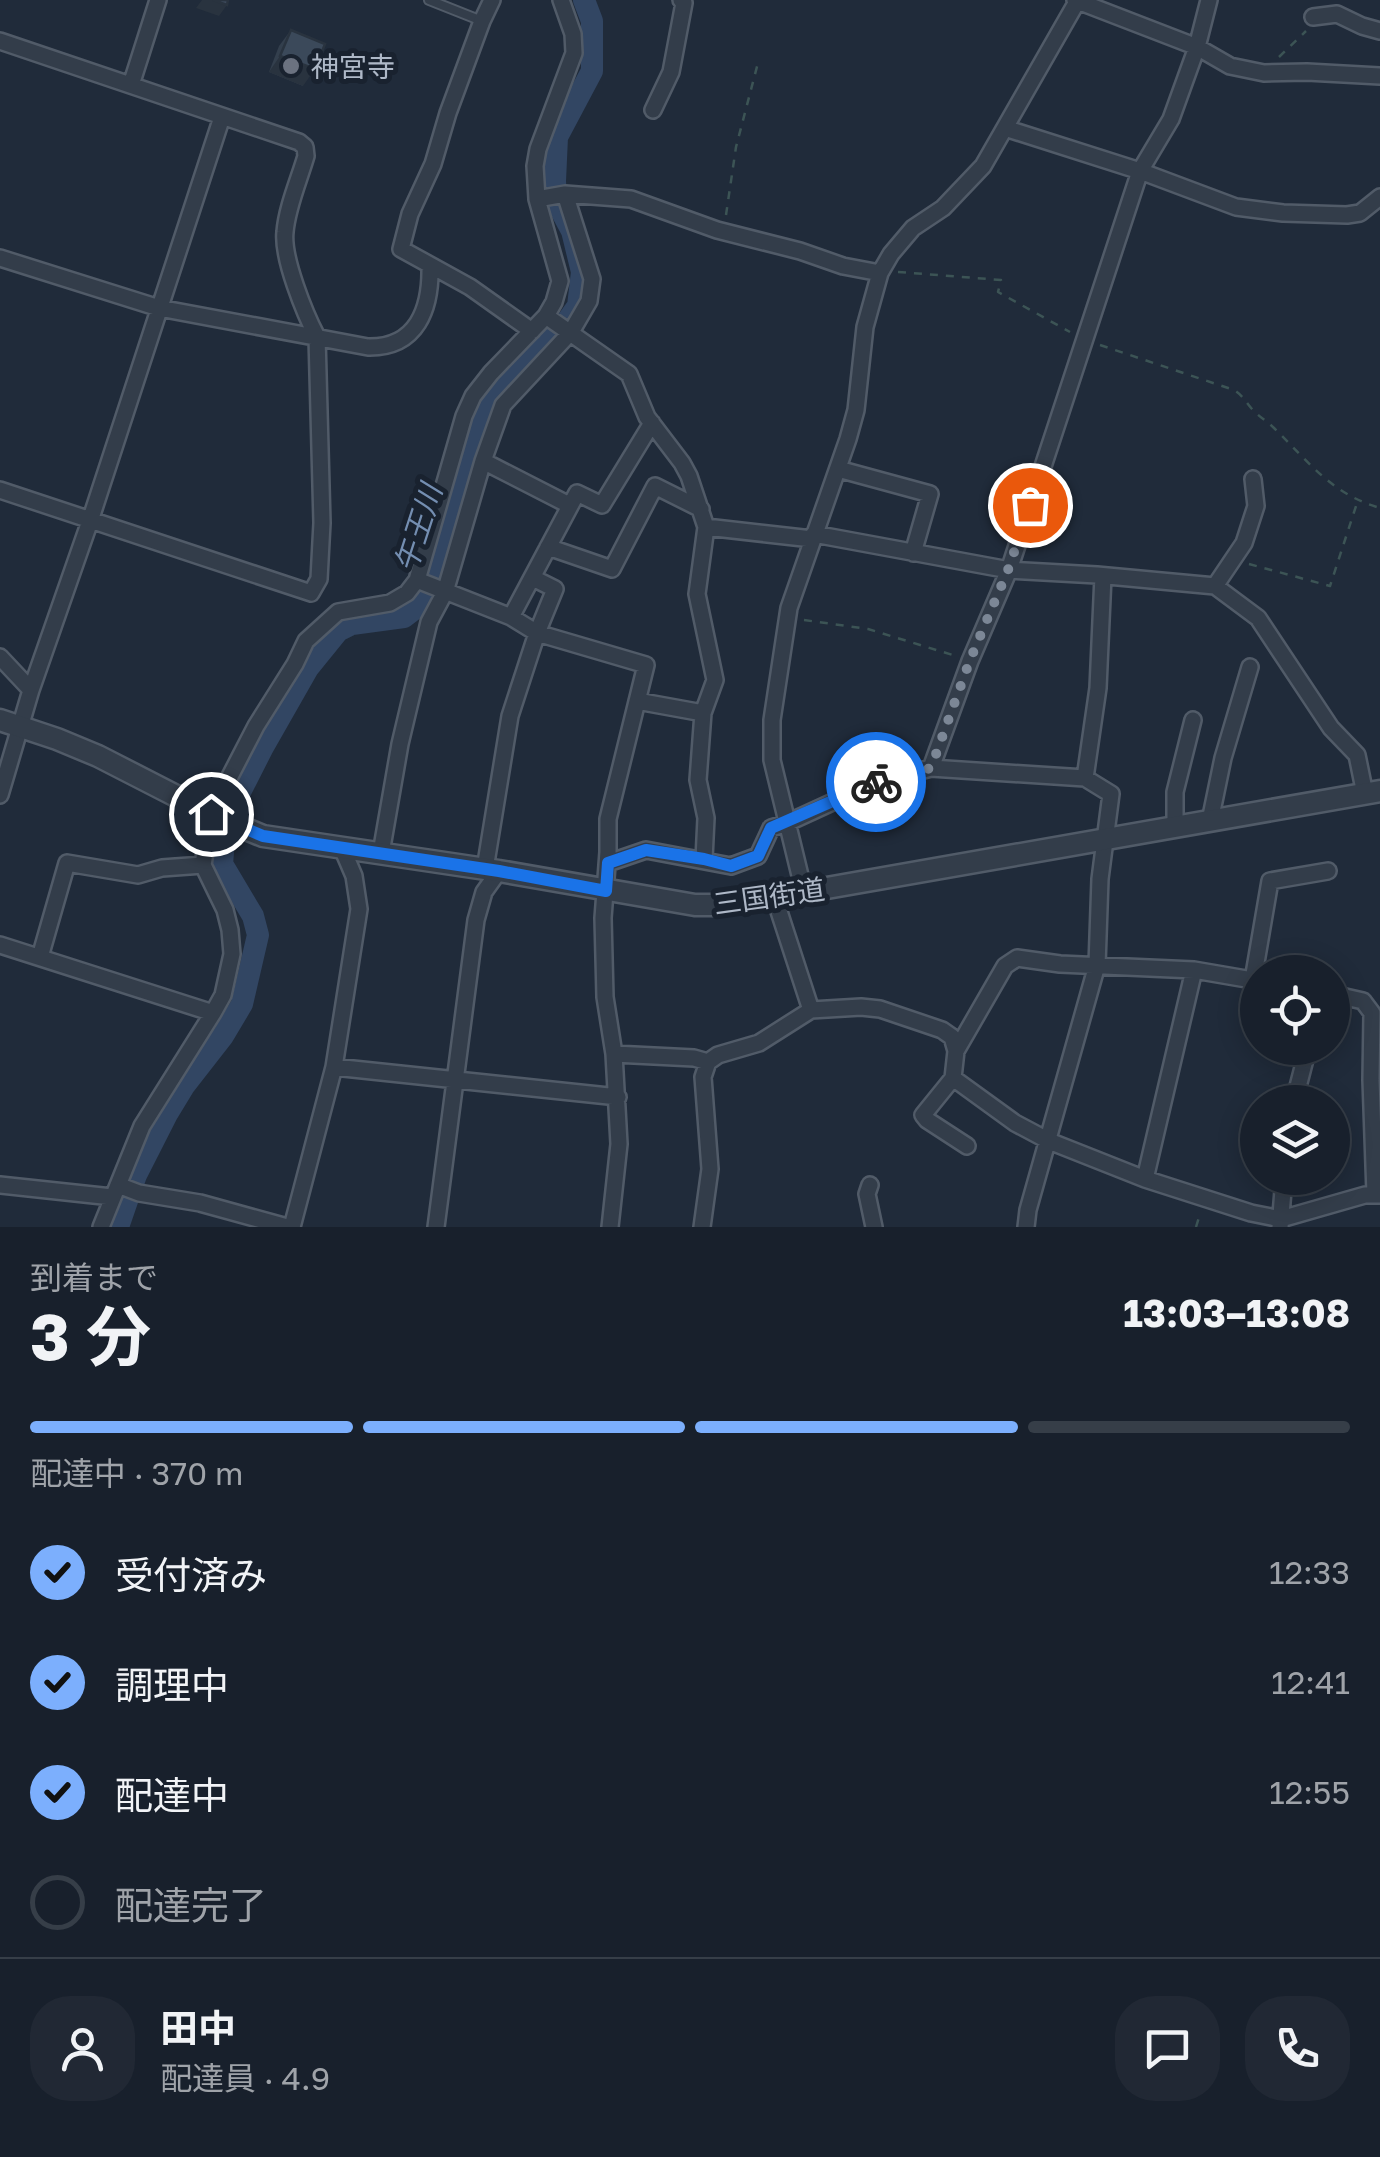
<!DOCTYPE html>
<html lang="ja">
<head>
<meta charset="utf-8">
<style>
	body { margin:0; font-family:"Golos Text","Noto Sans JP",sans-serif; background:#212834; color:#f1f3f6; height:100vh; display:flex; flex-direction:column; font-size:38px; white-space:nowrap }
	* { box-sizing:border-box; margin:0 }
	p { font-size:32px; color:#9fa3a9 }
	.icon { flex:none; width:55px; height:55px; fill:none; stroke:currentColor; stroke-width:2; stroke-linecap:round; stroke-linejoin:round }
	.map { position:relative; height:1227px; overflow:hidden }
	.side { display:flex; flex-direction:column; background:#18202c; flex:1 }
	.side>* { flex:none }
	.fabs { position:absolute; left:1240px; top:955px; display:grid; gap:20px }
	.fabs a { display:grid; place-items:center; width:110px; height:110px; border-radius:50%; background:#18202c; box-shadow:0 5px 25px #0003,0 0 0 2px #363e48; font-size:50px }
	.pin { position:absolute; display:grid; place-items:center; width:85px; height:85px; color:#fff; margin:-42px; border:5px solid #fff; border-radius:50%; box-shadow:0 2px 10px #0007 }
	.courier { position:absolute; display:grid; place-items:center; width:100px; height:100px; margin:-50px; border:8px solid #1a73e8; border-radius:50%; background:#fff; color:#222; box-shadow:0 2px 12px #0007 }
	.summary em { font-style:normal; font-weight:700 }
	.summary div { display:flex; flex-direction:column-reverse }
	.summary { display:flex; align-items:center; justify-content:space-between; height:170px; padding:0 30px }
	h1 { font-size:65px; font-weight:700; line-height:75px }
	.bar { display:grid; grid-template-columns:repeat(4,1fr); gap:15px 10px; align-content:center; height:120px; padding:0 30px }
	.bar i { height:12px; border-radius:8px; background:#363e48 }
	.bar .active { background:#7caffd }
	.bar p { grid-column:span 4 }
	.line { display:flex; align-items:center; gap:25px; padding:0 30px; border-top:2px solid #363e48 }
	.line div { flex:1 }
	.round { display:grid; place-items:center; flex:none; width:105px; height:105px; border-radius:40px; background:#212834 }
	ol { padding:0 30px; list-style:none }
	li { display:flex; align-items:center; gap:30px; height:110px }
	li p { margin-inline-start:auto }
	li .icon { padding:10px; border-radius:50%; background:#7caffd; color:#111; stroke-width:4 }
	li:last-child { color:#9fa3a9 }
	li i { width:55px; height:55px; border:5px solid #363e48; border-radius:50% }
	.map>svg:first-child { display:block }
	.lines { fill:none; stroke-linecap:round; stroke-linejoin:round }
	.river { stroke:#324663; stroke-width:22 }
	.service-casing { stroke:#515b68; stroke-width:12 }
	.minor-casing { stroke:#515b68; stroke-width:20 }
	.tertiary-casing { stroke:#515b68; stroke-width:25 }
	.path { stroke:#3c5455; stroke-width:2.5; stroke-dasharray:8 8; stroke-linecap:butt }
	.service { stroke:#333d4a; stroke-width:8 }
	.minor { stroke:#333d4a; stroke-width:15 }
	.tertiary { stroke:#333d4a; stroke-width:20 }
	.wall { fill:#333f4d }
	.shaded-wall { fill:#29333f }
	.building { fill:#3b495a; stroke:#29333f; stroke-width:2.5 }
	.done { stroke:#7c8796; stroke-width:10; stroke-dasharray:0 18 }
	.route { stroke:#1a73e8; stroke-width:12 }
	.worship-dot { fill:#6b7280; stroke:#19222f; stroke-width:4 }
	.labels { text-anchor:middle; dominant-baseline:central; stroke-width:10; stroke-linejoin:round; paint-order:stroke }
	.poi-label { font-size:28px; fill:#aeb8c7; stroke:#19222f; text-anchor:start }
	.street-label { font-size:28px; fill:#aeb8c7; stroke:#19222f }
	.water-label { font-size:30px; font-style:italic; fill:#748eb1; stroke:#19222f }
</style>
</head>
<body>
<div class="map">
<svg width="1380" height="1227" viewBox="0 0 1380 1227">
	<rect width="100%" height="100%" fill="#202b3a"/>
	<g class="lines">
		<path class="river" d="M118 1227 136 1175 167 1114 184 1086 223 1036 242 1004 258 935 253 916 222 864 225 829 236 800 263 747 308 668 338 631 352 624 404 617 425 601 441 567 486 410 514 375 563 327 578 306 582 272 572 231 556 201 555 181 557 137 592 71V21L584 0"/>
		<defs>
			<path id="service" d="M429 0 482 21"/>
			<path id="minor" d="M492 0 482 21 448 113 433 164 410 214 401 249 470 287 532 331
				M1075 0 1197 47 1230 66 1264 73 1307 72 1380 76
				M1313 17 1337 14 1362 26 1380 31
				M0 41 299 142 305 147 306 156C299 180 287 207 285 232 282 258 305 314 317 337L322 523 319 579 311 593 0 490
				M131 85 158 0
				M653 110 671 72 684 3 681 0
				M1005 128 1140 171 1236 207 1283 213 1347 215 1360 213 1380 197
				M537 199 565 194 631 199 717 230 800 251 843 266 880 273
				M0 258 159 308 368 347C417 348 431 309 430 266
				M546 316 629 374 647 417 682 463 689 476 706 527 812 539
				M483 461 569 505
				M838 469 930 494 913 553
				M814 534 1009 570 1097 575 1215 586 1244 543 1256 506 1253 479
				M548 547 612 569 655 486 701 509
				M533 578 555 589 537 633 646 665 608 819V852L603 918 605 997 614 1054 619 1144 610 1227
				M417 580 511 617 537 633 510 716 485 869
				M1215 586 1258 618 1331 728 1357 755 1365 794
				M511 617 577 493 602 505 652 423
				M0 657 31 690
				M637 701 703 713
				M931 768 970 661 1009 570 1140 171 1171 119 1197 47 1209 0
				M1085 778 1098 688 1103 576
				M0 795 31 690 90 521 222 117
				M1210 821 1223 758 1250 667
				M1175 827V792L1193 720
				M381 853 400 744 429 622 445 592 483 461 503 405 571 332 589 301 592 279 565 194
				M704 859 706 818 698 780 703 713 715 680 697 594 706 527
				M608 863 646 850 731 866 758 856 771 828 787 823 874 783 931 768 1085 778 1111 794 1100 879 1097 965 1028 1210 1026 1227
				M804 892 772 760V720L789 608 848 439 856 410 865 327 880 273 891 254 913 228 943 208 983 166 1078 0
				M774 896 811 1010
				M0 945 213 1013
				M40 957 67 863 138 875 162 868 203 865
				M1253 980 1270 881 1328 871
				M1332 994 1363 1001 1372 1013 1371 1080 1375 1194
				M956 1051 1005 966 1017 958 1060 964 1194 970 1258 981
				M614 1054 694 1058 708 1062
				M334 1067 618 1097
				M953 1078 923 1115 927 1120 967 1146
				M1294 1102 1308 1048
				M1145 1179 1194 970
				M0 1185 112 1197
				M118 1185 139 1193 200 1203 287 1227
				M870 1185 867 1194 874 1227
				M101 1227 142 1126 213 1013 223 995 232 954 230 930 225 910 203 865 211 813 256 726 295 664 306 641 338 612 390 603 407 593 417 580 464 416 473 396 491 373 546 316 554 302 560 281 537 199 535 166 538 149 574 53 573 34 561 0
				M292 1227 334 1067 359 909 354 876 342 848
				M436 1227 476 920 484 892 499 871
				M702 1227 710 1169 703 1077 708 1062 718 1055 759 1043 811 1010 861 1007 880 1009 942 1030 952 1037 956 1051 953 1078 1015 1123 1049 1141 1145 1179 1251 1213 1281 1219 1365 1195H1380
				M1280 1227 1284 1178"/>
			<path id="tertiary" d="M0 720 57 739 98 756 217 817 263 836 499 871 695 905H715L804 892 1380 791"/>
		</defs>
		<use href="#service" class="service-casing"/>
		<use href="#minor" class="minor-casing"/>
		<use href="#tertiary" class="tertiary-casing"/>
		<path class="path" d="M1279 57 1306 31
			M726 215 736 147 759 59
			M898 272 1001 280 998 292 1070 332
			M1100 345 1234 390C1244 396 1247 405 1255 412 1261 418 1268 422 1274 428 1308 461 1331 494 1380 508
			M1249 564 1330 586 1357 503
			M804 620 868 629 956 656
			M1196 1227 1200 1214"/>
		<use href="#service" class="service"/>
		<use href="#minor" class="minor"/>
		<use href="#tertiary" class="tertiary"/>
	</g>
	<path class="wall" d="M291 30 303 86 269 72 279 46Z"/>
	<path class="shaded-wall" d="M202 0H213L227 5 219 16 196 8Z
		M280 56 315 69 303 86 269 72Z"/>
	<path class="building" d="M213 0H228L227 5Z
		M291 30 325 44 315 69 280 56Z"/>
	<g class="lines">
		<path class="done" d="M876 782 931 768 970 660 1008 570 1030 505"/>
		<path class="route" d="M211 814 263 836 499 871 606 891 608 863 646 850 704 859 731 866 758 856 771 828 876 782"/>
	</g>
	<circle class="worship-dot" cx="291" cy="66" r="10"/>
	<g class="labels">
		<g class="poi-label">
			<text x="311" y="66">神宮寺</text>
		</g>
		<g class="street-label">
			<text transform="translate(769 896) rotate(-8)">三国街道</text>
		</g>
		<g class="water-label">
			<text transform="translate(418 528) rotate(-72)">午王川</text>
		</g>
	</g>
</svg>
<div class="fabs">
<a><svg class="icon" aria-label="locate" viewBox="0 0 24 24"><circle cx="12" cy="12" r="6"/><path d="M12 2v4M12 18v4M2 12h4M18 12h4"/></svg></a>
<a><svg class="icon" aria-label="layers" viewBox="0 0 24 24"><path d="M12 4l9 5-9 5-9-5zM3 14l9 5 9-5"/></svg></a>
</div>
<div class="pin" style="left:1030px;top:505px;background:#ea580c"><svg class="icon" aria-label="bag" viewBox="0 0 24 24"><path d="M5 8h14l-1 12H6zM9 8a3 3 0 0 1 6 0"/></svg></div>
<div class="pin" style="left:211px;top:814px;background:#1f2937"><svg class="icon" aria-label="home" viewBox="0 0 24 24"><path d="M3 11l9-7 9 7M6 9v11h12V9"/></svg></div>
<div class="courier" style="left:876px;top:782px"><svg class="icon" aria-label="bike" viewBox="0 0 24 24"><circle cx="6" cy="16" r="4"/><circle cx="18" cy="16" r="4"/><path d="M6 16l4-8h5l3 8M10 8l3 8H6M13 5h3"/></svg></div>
</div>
<section class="side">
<div class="summary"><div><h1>3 分</h1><p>到着まで</p></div><em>13:03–13:08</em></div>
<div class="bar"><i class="active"></i><i class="active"></i><i class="active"></i><i></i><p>配達中 · 370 m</p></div>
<ol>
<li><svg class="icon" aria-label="check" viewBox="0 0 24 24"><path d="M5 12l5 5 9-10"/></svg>受付済み<p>12:33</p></li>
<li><svg class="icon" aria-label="check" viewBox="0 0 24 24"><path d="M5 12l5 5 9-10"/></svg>調理中<p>12:41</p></li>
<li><svg class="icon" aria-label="check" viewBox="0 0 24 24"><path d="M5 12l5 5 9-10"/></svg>配達中<p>12:55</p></li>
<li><i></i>配達完了</li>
</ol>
<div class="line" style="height:180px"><a class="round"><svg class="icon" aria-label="person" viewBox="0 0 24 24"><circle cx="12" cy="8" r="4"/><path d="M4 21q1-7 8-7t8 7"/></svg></a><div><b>田中</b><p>配達員 · 4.9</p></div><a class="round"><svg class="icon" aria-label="chat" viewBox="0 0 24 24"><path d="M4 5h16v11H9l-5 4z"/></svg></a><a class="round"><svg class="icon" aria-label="phone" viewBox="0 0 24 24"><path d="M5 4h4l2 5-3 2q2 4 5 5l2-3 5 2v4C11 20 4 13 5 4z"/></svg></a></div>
</section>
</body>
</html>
